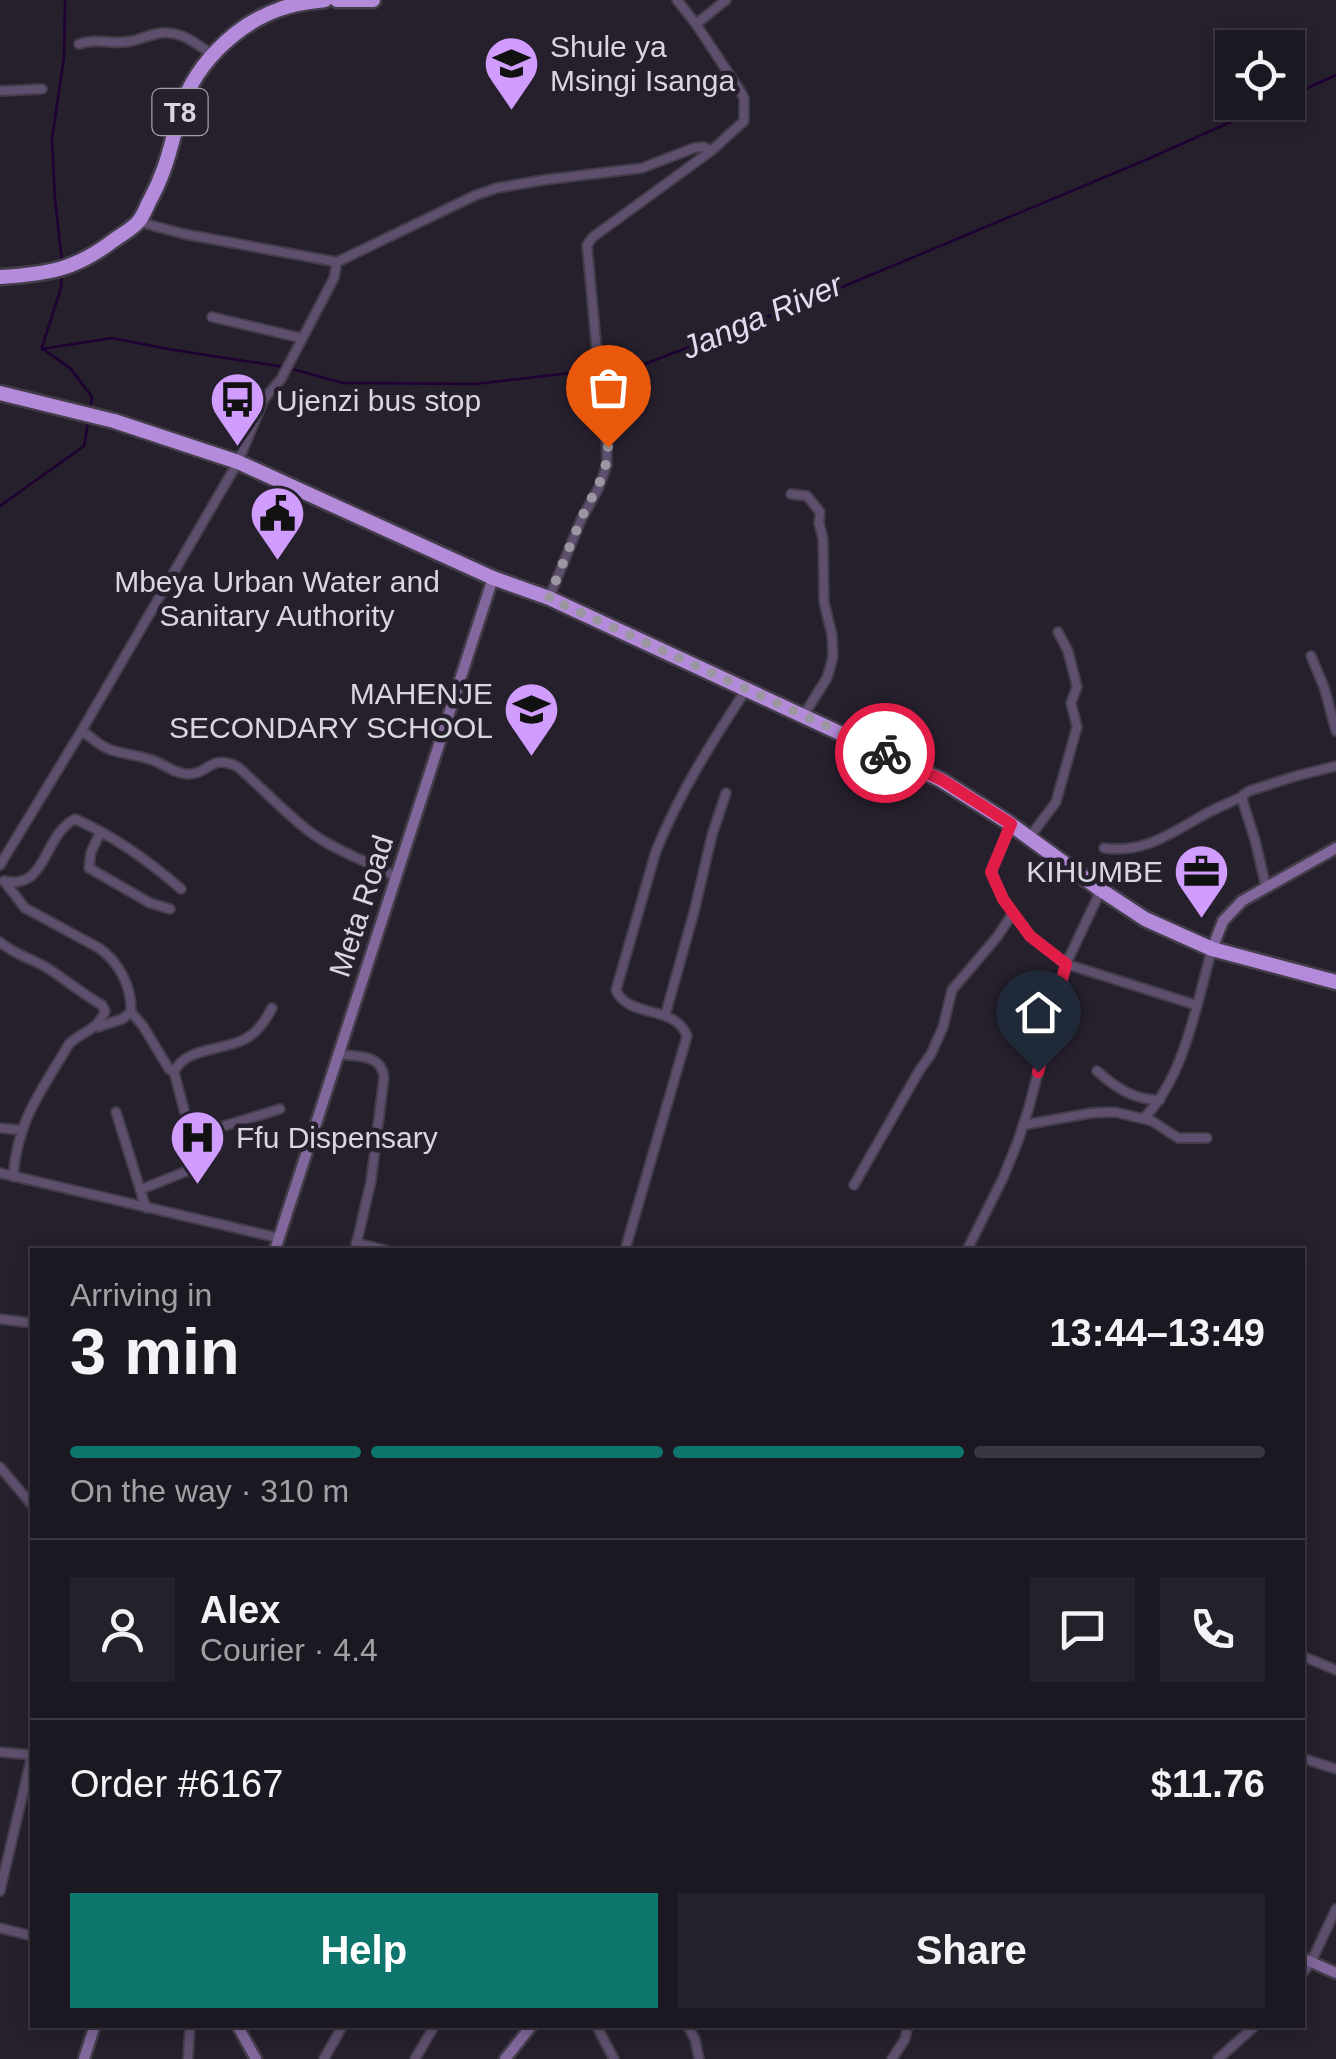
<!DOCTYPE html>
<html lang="en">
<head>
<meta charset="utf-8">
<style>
	body { margin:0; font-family:Arial,sans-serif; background:#25212a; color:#f1f3f6; height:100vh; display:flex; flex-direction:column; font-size:38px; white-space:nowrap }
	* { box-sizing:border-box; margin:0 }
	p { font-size:32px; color:#a0a0a5 }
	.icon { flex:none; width:55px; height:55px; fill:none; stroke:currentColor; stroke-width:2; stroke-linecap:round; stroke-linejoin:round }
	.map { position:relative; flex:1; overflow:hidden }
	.details { position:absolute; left:30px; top:1248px; width:1275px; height:780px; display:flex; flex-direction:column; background:#1c1822; border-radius:0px; box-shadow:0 5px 15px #0003,0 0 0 2px #3a3740 }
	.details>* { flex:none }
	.tools { position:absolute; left:1215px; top:30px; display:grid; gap:20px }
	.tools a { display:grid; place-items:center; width:90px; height:90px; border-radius:0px; background:#1c1822; box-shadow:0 5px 15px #0003,0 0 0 2px #3a3740; font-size:50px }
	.pin { position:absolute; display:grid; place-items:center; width:85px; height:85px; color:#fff; margin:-102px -42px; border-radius:50% 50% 50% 0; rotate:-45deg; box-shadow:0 0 10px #0007 }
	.pin .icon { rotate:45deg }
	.courier { position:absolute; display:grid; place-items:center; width:100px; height:100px; margin:-50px; border:8px solid #e11d48; border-radius:50%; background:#fff; color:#222; box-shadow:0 2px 12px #0007 }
	.head em { font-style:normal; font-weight:700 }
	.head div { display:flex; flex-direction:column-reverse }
	.head { display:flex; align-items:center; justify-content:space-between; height:170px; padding:0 40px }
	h1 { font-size:65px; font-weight:700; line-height:75px }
	.bar { display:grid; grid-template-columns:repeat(4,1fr); gap:15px 10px; align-content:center; height:120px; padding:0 40px }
	.bar i { height:12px; border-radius:8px; background:#3a3740 }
	.bar .active { background:#0f766e }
	.bar p { grid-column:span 4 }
	.line { display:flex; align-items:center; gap:25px; padding:0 40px; border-top:2px solid #3a3740 }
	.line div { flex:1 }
	.round { display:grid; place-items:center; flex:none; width:105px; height:105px; border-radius:0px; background:#25212a }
	.action { display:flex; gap:20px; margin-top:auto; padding:20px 40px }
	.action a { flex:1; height:115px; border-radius:0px; background:#0f766e; color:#fff; font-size:40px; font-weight:700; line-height:115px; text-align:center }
	.action a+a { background:#25212a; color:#f1f3f6 }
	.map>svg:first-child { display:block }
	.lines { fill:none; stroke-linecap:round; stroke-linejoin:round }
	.stream { stroke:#1e0033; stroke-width:2.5 }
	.street-casing { stroke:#433d49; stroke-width:12 }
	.secondary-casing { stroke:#433d49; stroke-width:15 }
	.highway-casing { stroke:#433d49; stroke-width:19 }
	.street { stroke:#5f4f6f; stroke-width:8 }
	.secondary { stroke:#81679b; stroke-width:10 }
	.highway { stroke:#b48adb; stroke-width:14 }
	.done { stroke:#9b96a1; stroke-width:10; stroke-dasharray:0 18 }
	.route { stroke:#e11d48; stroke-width:12 }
	.labels { text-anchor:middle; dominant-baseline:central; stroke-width:9; stroke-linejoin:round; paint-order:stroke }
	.shield { fill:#26202d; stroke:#a49faa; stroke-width:2.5 }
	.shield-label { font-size:28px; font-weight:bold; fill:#dad6df }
	.poi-label { font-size:30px; fill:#dad6df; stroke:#26202d; text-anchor:start }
	.street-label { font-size:30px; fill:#dad6df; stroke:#26202d }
	.water-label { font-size:32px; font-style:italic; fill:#e5daf0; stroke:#26202d }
</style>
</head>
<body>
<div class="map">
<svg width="1336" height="2059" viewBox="0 0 1336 2059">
	<rect width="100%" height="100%" fill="#26202d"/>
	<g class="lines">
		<path class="stream" d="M1288 97 1336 75
			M62 260 55 199 52 139 64 57 65 0
			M42 347 61 288 62 273
			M42 349 112 338 168 349 284 367
			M43 349 70 368 92 397 90 409
			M292 369 343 383 475 384 596 370
			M604 369 645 364 823 295 1148 159 1275 102
			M0 506 84 446 88 422"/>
		<defs>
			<path id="street" d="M696 24 726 0
				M79 44C98 38 108 44 125 42 136 41 146 36 156 34 179 28 195 43 213 55
				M0 91 42 89
				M139 222 184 234 337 262 476 195 497 188 543 180 642 168 694 148 704 147 711 151 744 121V98L739 89 696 24 677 0
				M212 317 301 338
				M791 494 807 496 820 512 819 523 823 539 824 602 832 635 833 657 827 678 803 716
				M549 598 581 520 599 487 607 465 605 386 598 364 587 245 593 237 711 151
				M1311 656 1324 687 1336 731
				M82 730C113 758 116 749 152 760 164 764 175 774 188 774 210 774 210 753 238 767 262 788 286 814 310 832 337 852 368 861 396 877
				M1011 824 991 872 1003 899 1030 936 1066 964 1196 1005
				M100 833 91 852 89 868 150 903 170 909
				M1029 838 1056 802 1077 727 1071 703 1077 687 1068 651 1058 632
				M1104 848C1145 854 1173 832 1207 813 1219 807 1231 802 1243 796
				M0 865 82 730 238 462 264 399 281 379 334 278 337 262
				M4 881 25 908 99 948C119 962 132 987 131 1012L122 1019 98 1027
				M4 881C48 890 42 836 75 819 112 835 150 862 181 889
				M1266 887 1255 840 1243 802V795L1249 791 1296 776 1336 766
				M0 942C16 956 32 958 49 969 67 981 83 994 102 1005L105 1011C97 1031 84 1030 69 1044 41 1092 18 1118 13 1177
				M131 1012 143 1026 169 1069 174 1072
				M665 1016 694 912 712 835 726 793
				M339 1054C358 1057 381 1054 384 1077L371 1181 355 1250
				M1097 1071C1116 1088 1134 1100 1160 1100
				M116 1112 146 1208
				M1144 1118C1185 1076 1196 1005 1212 949
				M1023 1125 1091 1113 1115 1112 1152 1121 1178 1138H1207
				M0 1128 21 1130
				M191 1136 280 1109
				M0 1173 279 1238
				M854 1185 919 1071 931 1054 943 1027 952 990 997 937 1013 913
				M142 1189 187 1171 193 1165 191 1136 174 1072C185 1047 223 1051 245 1039 258 1032 265 1021 272 1008
				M356 1243 385 1250
				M625 1250 687 1036C675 1004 628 1019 616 990L656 851C679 794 712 741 746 690
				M967 1250 1003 1178 1018 1141 1029 1107 1066 964 1101 890
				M0 1319 32 1323
				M0 1467 32 1505
				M1302 1656 1336 1670
				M0 1752 32 1755
				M1302 1758 1336 1769
				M0 1891 32 1755
				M0 1928 32 1936
				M1302 1974 1311 1962 1336 1909
				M596 2025 614 2059
				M687 2025 695 2039 699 2059
				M188 2059 190 2025
				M324 2059 343 2025
				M415 2059 435 2025
				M892 2059 905 2039 908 2025
				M1218 2059 1256 2025"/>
			<path id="secondary" d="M1212 949 1223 921 1242 901 1336 848
				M275 1250 493 578
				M1302 1958 1336 1973
				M237 2025 256 2059
				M84 2059 95 2025
				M505 2059 532 2025"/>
			<path id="highway" d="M337 0H373
				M0 277C48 274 75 270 114 240 121 235 132 229 138 222 143 217 146 208 149 202 166 171 170 149 179 116 191 68 234 25 280 9 295 3 310 2 325 0
				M0 393 114 421 238 462 493 578 549 598 941 780 1006 821 1101 890 1145 919 1212 949 1336 982"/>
		</defs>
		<use href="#street" class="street-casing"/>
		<use href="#secondary" class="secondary-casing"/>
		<use href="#highway" class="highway-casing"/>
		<use href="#street" class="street"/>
		<use href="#secondary" class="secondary"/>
		<use href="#highway" class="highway"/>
	</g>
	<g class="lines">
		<path class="done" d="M608 447C606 482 592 492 580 522 569 548 559 573 549 598L885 753"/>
		<path class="route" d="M885 753 942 780 1011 824 991 872 1003 899 1030 936 1066 964 1038 1072"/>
	</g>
	<defs>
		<symbol id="school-pin" viewBox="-11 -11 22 30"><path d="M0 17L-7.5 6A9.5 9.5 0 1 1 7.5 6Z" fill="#d09dff" stroke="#26202d"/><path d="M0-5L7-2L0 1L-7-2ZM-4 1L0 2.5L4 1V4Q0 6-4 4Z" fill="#111"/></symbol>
		<symbol id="bus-pin" viewBox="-11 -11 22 30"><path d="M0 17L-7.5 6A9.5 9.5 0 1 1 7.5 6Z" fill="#d09dff" stroke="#26202d"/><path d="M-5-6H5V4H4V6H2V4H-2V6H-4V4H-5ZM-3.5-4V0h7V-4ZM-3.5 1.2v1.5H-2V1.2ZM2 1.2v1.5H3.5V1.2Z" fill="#111"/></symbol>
		<symbol id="civic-pin" viewBox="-11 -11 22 30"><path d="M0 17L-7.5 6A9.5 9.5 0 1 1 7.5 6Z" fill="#d09dff" stroke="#26202d"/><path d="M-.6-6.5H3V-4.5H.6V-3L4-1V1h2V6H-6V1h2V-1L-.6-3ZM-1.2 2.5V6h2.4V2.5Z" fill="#111"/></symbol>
		<symbol id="office-pin" viewBox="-11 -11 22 30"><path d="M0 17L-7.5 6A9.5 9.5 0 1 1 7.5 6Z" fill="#d09dff" stroke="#26202d"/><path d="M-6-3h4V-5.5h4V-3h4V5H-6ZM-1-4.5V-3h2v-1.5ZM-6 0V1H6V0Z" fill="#111"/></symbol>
		<symbol id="hospital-pin" viewBox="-11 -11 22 30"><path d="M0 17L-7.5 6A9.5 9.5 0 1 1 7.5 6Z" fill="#d09dff" stroke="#26202d"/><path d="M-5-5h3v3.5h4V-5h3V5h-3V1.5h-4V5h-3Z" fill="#111"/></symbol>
	</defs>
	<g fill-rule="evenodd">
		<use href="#school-pin" x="480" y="32" width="63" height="86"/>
		<use href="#bus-pin" x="206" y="368" width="63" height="86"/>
		<use href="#civic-pin" x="246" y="482" width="63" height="86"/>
		<use href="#school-pin" x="500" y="678" width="63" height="86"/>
		<use href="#office-pin" x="1170" y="840" width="63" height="86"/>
		<use href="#hospital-pin" x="166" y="1106" width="63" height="86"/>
	</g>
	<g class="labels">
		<rect class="shield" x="152.5" y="89" width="55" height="46" rx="8"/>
		<g class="shield-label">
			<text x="180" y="112">T8</text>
		</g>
		<g class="poi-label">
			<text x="550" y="46">Shule ya<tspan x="550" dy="34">Msingi Isanga</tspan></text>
			<text x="276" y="400">Ujenzi bus stop</text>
			<text x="277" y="581" text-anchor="middle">Mbeya Urban Water and<tspan x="277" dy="34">Sanitary Authority</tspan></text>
			<text x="493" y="693" text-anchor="end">MAHENJE<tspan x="493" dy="34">SECONDARY SCHOOL</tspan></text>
			<text x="1163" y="871" text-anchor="end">KIHUMBE</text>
			<text x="236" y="1137">Ffu Dispensary</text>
		</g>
		<g class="street-label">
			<text transform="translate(361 906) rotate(-72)">Meta Road</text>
		</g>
		<g class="water-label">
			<text transform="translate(762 316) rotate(-23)">Janga River</text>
		</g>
	</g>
</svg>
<div class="tools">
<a><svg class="icon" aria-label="locate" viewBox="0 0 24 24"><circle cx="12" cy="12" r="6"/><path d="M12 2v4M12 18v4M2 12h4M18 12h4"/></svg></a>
</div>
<div class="pin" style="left:608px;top:447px;background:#ea580c"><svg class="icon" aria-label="bag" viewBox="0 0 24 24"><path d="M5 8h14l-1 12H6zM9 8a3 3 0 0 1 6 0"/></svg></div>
<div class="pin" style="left:1038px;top:1072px;background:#1f2937"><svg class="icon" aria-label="home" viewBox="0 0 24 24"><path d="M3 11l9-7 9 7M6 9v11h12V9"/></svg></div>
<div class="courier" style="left:885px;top:753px"><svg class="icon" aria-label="bike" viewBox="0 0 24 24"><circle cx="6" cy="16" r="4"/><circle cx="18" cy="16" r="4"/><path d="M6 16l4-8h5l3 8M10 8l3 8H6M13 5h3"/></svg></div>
<section class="details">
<div class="head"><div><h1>3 min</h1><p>Arriving in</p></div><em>13:44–13:49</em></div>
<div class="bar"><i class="active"></i><i class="active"></i><i class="active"></i><i></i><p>On the way · 310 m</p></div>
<div class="line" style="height:180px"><a class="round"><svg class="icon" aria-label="person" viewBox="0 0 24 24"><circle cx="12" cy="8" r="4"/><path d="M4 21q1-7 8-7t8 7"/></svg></a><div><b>Alex</b><p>Courier · 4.4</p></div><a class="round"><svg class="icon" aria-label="chat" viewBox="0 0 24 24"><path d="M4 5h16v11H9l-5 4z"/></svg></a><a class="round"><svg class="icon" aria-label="phone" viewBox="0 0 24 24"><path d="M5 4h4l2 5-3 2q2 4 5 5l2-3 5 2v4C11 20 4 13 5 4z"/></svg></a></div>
<div class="line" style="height:130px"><div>Order #6167</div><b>$11.76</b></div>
<div class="action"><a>Help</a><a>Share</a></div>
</section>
</div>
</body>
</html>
